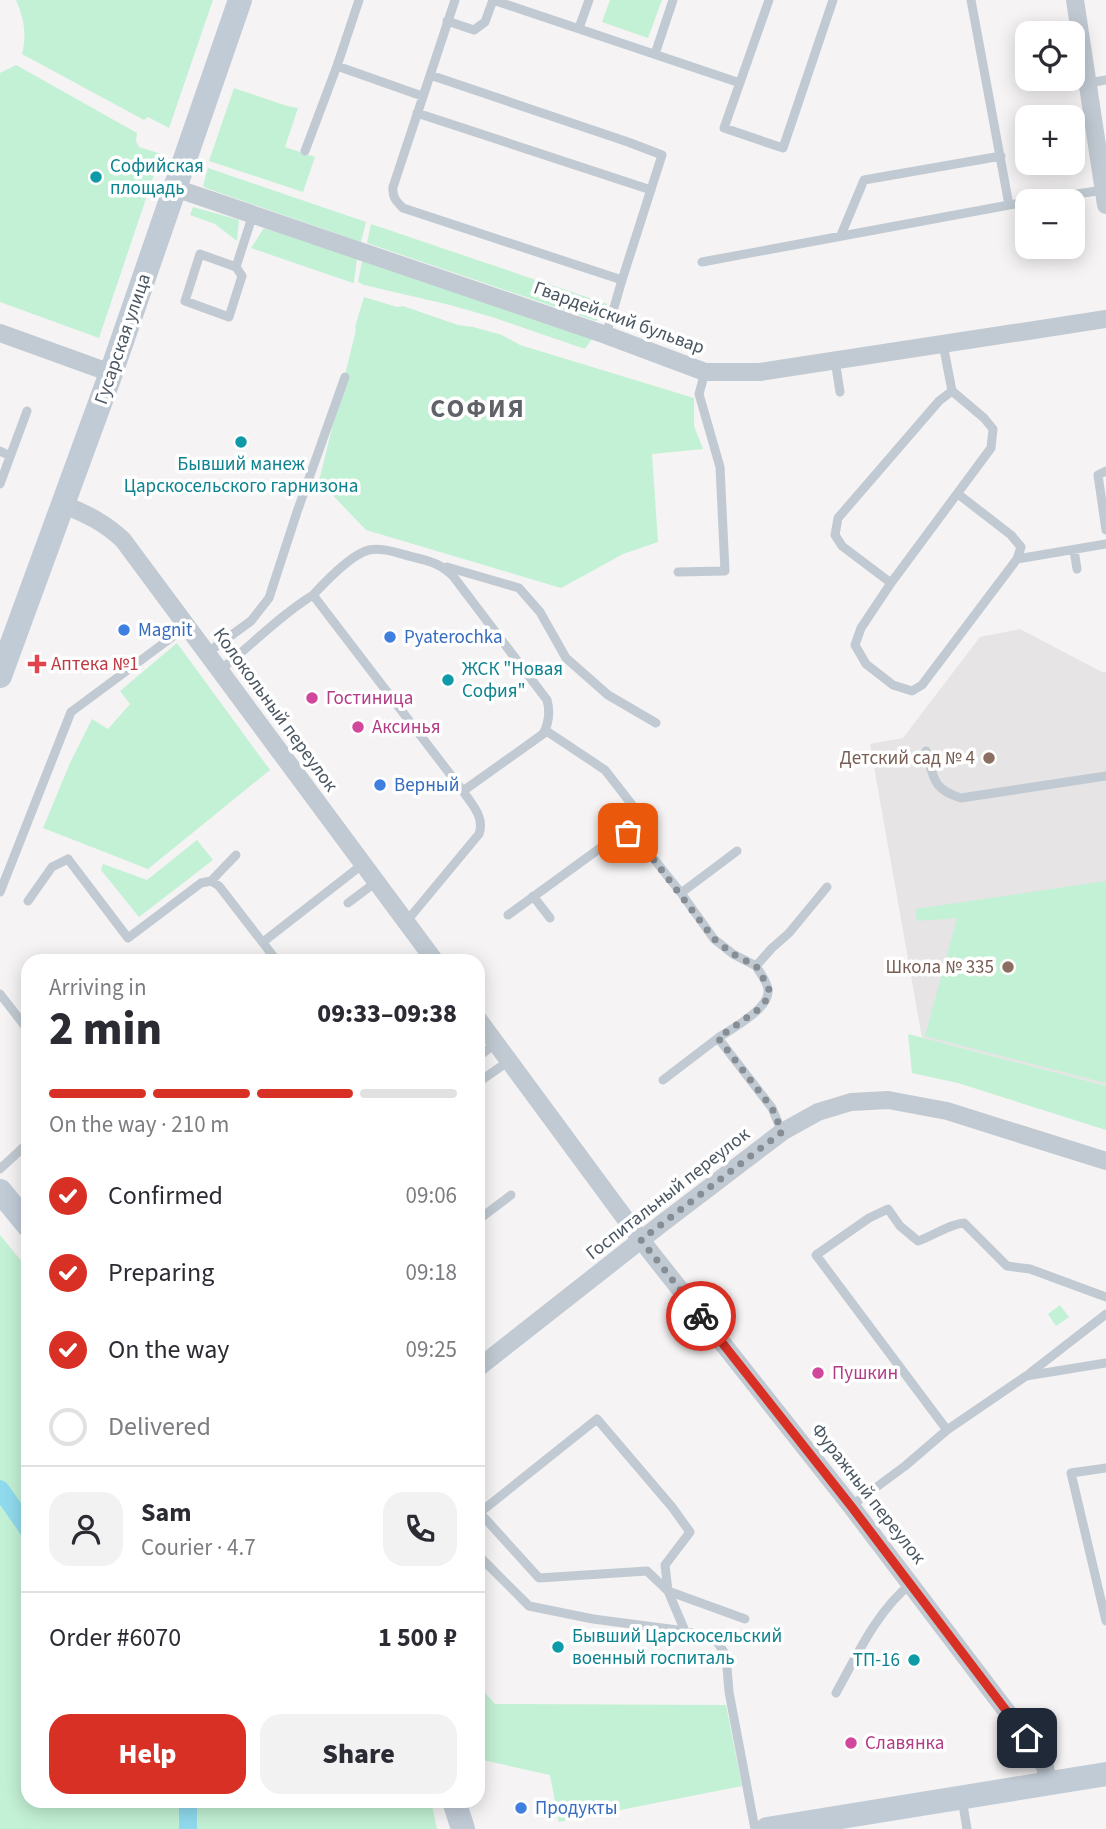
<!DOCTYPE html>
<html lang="en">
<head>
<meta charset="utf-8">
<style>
	body { margin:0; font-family:"Source Sans 3",sans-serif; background:#f2f2f3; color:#2b2b33; height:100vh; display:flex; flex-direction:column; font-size:26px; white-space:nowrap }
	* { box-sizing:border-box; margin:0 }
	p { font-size:23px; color:#7c7c81 }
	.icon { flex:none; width:38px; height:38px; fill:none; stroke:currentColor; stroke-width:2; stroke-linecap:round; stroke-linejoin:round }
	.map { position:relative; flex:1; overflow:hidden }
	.panel { position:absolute; left:21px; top:954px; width:464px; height:854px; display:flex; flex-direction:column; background:#fff; border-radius:21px; box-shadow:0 4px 18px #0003 }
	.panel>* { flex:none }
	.tools { position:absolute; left:1015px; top:21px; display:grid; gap:14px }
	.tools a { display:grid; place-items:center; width:70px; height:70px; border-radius:14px; background:#fff; box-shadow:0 4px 18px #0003; font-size:35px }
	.pin { position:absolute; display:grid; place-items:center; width:60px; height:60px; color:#fff; margin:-30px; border-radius:14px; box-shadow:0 4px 10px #0006 }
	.courier { position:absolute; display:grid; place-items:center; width:70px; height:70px; margin:-35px; border:5px solid #d93025; border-radius:50%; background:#fff; color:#222; box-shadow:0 2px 9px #0007 }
	.headline em { font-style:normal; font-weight:800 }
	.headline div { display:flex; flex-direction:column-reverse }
	.headline { display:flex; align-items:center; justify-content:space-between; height:119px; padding:0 28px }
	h1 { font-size:46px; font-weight:800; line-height:52px }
	.bar { display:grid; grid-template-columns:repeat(4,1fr); gap:10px 7px; align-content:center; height:84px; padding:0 28px }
	.bar i { height:9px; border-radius:5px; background:#e1e1e2 }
	.bar .active { background:#d93025 }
	.bar p { grid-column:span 4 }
	.line { display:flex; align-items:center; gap:18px; padding:0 28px; border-top:2px solid #e1e1e2 }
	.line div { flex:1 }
	.round { display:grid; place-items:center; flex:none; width:74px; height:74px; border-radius:21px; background:#f2f2f3 }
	ol { padding:0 28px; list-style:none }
	li { display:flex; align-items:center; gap:21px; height:77px }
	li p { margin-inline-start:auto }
	li .icon { padding:7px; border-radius:50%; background:#d93025; color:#fff; stroke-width:4 }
	li:last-child { color:#7c7c81 }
	li i { width:38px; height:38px; border:4px solid #e1e1e2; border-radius:50% }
	.cta { display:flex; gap:14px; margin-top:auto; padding:14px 28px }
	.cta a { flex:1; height:80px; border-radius:21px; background:#d93025; color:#fff; font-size:28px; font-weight:800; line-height:80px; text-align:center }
	.cta a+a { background:#f2f2f3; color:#2b2b33 }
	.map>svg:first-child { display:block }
	.education { fill:#e6e4e5 }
	.green { fill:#c3f1d5 }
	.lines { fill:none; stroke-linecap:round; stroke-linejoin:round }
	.canal { stroke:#90daee; stroke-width:18 }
	.lane { stroke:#c1cad2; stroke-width:9 }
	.street { stroke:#c1cad2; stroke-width:18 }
	.secondary { stroke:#c1cbd6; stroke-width:24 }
	.done { stroke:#868d94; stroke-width:7; stroke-dasharray:0 12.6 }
	.route { stroke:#d93025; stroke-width:9 }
	.culture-dot { fill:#0f9aa8; stroke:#fff; stroke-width:2.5 }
	.shop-dot { fill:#3f7fe0; stroke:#fff; stroke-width:2.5 }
	.health-dot { fill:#e0444e; stroke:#fff; stroke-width:2.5 }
	.hotel-dot { fill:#d1479c; stroke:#fff; stroke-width:2.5 }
	.education-dot { fill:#8d6e63; stroke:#fff; stroke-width:2.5 }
	.labels { text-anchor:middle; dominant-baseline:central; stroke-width:7; stroke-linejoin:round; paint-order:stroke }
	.culture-label { font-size:19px; fill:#0d838f; stroke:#fff; text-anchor:start }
	.street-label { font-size:19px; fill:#4a5661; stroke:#fff }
	.shop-label { font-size:19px; fill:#366cbe; stroke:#fff; text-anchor:start }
	.health-label { font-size:19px; fill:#be3a42; stroke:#fff; text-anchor:start }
	.hotel-label { font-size:19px; fill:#b23c85; stroke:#fff; text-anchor:start }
	.education-label { font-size:19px; fill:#785e54; stroke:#fff; text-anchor:end }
	.district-label { font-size:26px; font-weight:bold; letter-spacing:2px; fill:#5f6368; stroke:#fff }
</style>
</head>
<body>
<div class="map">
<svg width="1106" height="1829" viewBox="0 0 1106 1829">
	<rect width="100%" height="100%" fill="#f5f3f3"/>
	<path class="education" d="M1020 629 1102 672H1106V1086L922 1038 870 744 903 738 980 637Z"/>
	<path class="green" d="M16 0H213L169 128 148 117 144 120 22 54C27 34 24 19 16 0Z
		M610 0H662L648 38 602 22Z
		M16 65 137 133 136 141 139 147 161 154 99 338 0 302V73Z
		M234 88 287 106 298 108 285 147 315 157 303 192 209 161Z
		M208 168 366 222 361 242 206 188 203 186Z
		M193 207 239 220 237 241 215 224 190 215Z
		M371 224 607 304 596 321 367 243Z
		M264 228 357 259 354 282 353 283 251 248Z
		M362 261 592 339 585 349 492 317 450 305 364 285 358 282Z
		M364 297 397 307 403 306 458 325 473 327 502 335 520 345 694 398V426L703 449 652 454 658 542 623 554 561 588 366 530 319 481 356 330 355 327Z
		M177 643 270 770 148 869 43 828 70 763 92 719 108 729 130 704 120 691Z
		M197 840 213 860 139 917 101 870 103 864 147 880Z
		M1106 881V1083L925 1036 957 918 917 921 915 909Z
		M908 1034 1106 1086V1130L958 1083 912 1073Z
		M0 1235 28 1269V1801H431L437 1829H0Z
		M1060 1305 1069 1317 1056 1326 1048 1314Z
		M478 1685 495 1704 726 1705 742 1786 559 1822 550 1775 478 1759Z"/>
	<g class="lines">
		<path class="canal" d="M0 1489 28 1529
			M188 1801V1829"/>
		<path class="lane" d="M455 0 393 187C392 197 396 201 403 208L622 280 606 335
			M769 0 724 128 783 148 833 0
			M971 0 1009 205 1027 202
			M447 21 474 30 485 22 493 0 740 83
			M579 28 589 0
			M655 54 673 0
			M337 66 422 96
			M430 75 628 142 662 155 622 280
			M1089 83 1106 80
			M417 113 651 190
			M305 151 337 66 359 0
			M1032 201 1103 190
			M841 235 864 180 1001 156
			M702 262 1009 205
			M236 267 242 276 229 317 185 301 200 254 236 267 253 214
			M943 344 952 391 984 418 993 429 991 448 891 583 861 628 855 645 866 664 893 685 912 691 922 685 1017 559 1021 547 1011 535 958 494
			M835 360 840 392
			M0 451 10 456
			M1106 471 1098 475 1106 530
			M0 484 27 411
			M1074 550 1077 569
			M1017 559 1106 544
			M447 567 519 588 540 612 566 658 608 695 656 723
			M678 572 725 571 720 467 699 394 705 372
			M891 583 842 546 835 535 838 518 939 401 952 391
			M313 595C325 582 352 554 369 550 383 547 400 554 413 557 430 561 441 564 453 576L547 700C550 711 549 723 543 734L463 791
			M207 653 251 621 269 598 297 512 345 377
			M220 670C251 646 279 616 313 595L463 791C472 805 485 817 479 834L406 922
			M545 730 605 770 640 815 633 836
			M926 751C934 778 932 789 961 798L1106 776
			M737 851 681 893 714 939 733 954 756 966
			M211 881 236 855
			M0 892 71 712 187 626
			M533 896 550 918
			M28 901 52 867 68 859 128 938 201 883 211 881 219 886 277 961
			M348 903 376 882
			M508 915 614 838 627 833 638 839 681 893
			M263 942 363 864
			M0 994 28 1030
			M718 1038C731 1029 770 1009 768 990 768 983 760 973 756 966L772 948 789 933 827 887
			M478 1057 496 1043
			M483 1079 509 1061
			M663 1080 718 1038 772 1108 782 1132
			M0 1169 28 1143
			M478 1220 511 1195
			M1030 1373 1106 1314
			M947 1430 1026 1376 1106 1363
			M1106 1468 1071 1473 1106 1621
			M851 1506 905 1466 947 1430 816 1255 869 1218 888 1209 900 1226 918 1241C933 1236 949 1224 964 1223L1007 1266 1030 1269 1106 1297
			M480 1513 539 1578 647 1571 668 1591
			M478 1514 597 1419 672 1507 690 1532 665 1565 668 1591
			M478 1555 529 1606 593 1619 685 1631
			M745 1619 668 1591 685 1631 701 1635 717 1642 726 1655 729 1692 755 1829
			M836 1693C856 1657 878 1609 911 1584
			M962 1799 967 1829"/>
		<path class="street" d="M1075 0 1106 205
			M175 188 606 335 705 372H760L1106 319
			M0 333 111 373
			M64 505C87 514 105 523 123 540L435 961
			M478 1019 641 1240 851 1506 1039 1754 1045 1767 1048 1783
			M478 1368 660 1225 782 1132 818 1112 851 1102 888 1100 947 1111 1106 1161"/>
		<path class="secondary" d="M0 676 111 373 240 0
			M0 1191 28 1225
			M454 1801 463 1829
			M767 1829 1106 1774"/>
	</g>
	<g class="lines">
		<path class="done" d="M628 833 638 839 714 939 733 954 756 966 769 988 767 999 759 1009 718 1038 772 1108 782 1132 641 1240 701 1316"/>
		<path class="route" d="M701 1316 851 1506 1027 1738"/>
	</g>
	<g class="culture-dot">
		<circle cx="96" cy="177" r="7"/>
		<circle cx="241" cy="442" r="7"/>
		<circle cx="448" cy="680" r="7"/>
		<circle cx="558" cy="1647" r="7"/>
		<circle cx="914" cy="1660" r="7"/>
	</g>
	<g class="shop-dot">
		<circle cx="124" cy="630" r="7"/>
		<circle cx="390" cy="637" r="7"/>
		<circle cx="380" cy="785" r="7"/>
		<circle cx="521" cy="1808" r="7"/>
	</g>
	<path class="health-dot" d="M33.5 653.5h7v7h7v7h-7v7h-7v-7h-7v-7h7z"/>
	<g class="hotel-dot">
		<circle cx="312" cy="698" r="7"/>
		<circle cx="358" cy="727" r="7"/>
		<circle cx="818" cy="1373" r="7"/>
		<circle cx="851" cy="1743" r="7"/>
	</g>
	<g class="education-dot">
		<circle cx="989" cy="758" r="7"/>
		<circle cx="1008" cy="967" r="7"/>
	</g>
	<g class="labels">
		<g class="culture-label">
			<text x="110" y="166">Софийская<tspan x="110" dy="22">площадь</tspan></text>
			<text x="241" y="464" text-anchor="middle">Бывший манеж<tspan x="241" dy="22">Царскосельского гарнизона</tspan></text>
			<text x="462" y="669">ЖСК "Новая<tspan x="462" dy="22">София"</tspan></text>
			<text x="572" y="1636">Бывший Царскосельский<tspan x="572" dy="22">военный госпиталь</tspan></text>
			<text x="900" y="1660" text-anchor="end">ТП-16</text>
		</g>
		<g class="street-label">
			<text transform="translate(619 318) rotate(20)">Гвардейский бульвар</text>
			<text transform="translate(123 339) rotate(-71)">Гусарская улица</text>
			<text transform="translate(275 710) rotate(54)">Колокольный переулок</text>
			<text transform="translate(668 1194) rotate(-38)">Госпитальный переулок</text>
			<text transform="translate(868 1494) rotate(52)">Фуражный переулок</text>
		</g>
		<g class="shop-label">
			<text x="138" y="630">Magnit</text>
			<text x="404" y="637">Pyaterochka</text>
			<text x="394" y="785">Верный</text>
			<text x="535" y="1808">Продукты</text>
		</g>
		<g class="health-label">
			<text x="51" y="664">Аптека №1</text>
		</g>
		<g class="hotel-label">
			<text x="326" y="698">Гостиница</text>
			<text x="372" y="727">Аксинья</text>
			<text x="832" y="1373">Пушкин</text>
			<text x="865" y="1743">Славянка</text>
		</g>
		<g class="education-label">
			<text x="975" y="758">Детский сад № 4</text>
			<text x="994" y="967">Школа № 335</text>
		</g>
		<g class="district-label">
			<text x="478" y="408">СОФИЯ</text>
		</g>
	</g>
</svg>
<div class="tools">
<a><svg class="icon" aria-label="locate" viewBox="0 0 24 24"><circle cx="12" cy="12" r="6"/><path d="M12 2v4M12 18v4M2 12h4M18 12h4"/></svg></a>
<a>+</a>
<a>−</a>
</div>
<div class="pin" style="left:628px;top:833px;background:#ea580c"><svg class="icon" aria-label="bag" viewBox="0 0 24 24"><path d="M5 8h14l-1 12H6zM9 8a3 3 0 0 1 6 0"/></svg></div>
<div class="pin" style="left:1027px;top:1738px;background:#1f2937"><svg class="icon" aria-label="home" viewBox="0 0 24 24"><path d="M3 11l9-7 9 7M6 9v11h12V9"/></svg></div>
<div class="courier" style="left:701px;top:1316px"><svg class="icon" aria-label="bike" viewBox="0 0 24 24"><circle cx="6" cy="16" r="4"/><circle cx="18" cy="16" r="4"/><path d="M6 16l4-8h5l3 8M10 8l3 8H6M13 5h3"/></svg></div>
<section class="panel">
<div class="headline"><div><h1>2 min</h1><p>Arriving in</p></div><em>09:33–09:38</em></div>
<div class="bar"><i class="active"></i><i class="active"></i><i class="active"></i><i></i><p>On the way · 210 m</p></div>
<ol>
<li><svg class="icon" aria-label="check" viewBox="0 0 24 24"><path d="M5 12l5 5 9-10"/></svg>Confirmed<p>09:06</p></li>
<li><svg class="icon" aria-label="check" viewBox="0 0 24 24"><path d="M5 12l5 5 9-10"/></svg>Preparing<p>09:18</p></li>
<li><svg class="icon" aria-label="check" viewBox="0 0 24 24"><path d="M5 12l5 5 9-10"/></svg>On the way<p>09:25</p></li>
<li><i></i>Delivered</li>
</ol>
<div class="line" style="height:126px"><a class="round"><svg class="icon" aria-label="person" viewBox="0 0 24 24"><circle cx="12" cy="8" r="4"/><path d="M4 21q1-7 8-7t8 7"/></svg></a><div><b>Sam</b><p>Courier · 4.7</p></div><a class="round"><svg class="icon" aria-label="phone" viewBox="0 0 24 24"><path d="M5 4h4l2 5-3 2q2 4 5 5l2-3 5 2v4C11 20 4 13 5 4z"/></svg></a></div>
<div class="line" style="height:91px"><div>Order #6070</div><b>1 500 ₽</b></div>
<div class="cta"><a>Help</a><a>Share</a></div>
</section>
</div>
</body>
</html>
